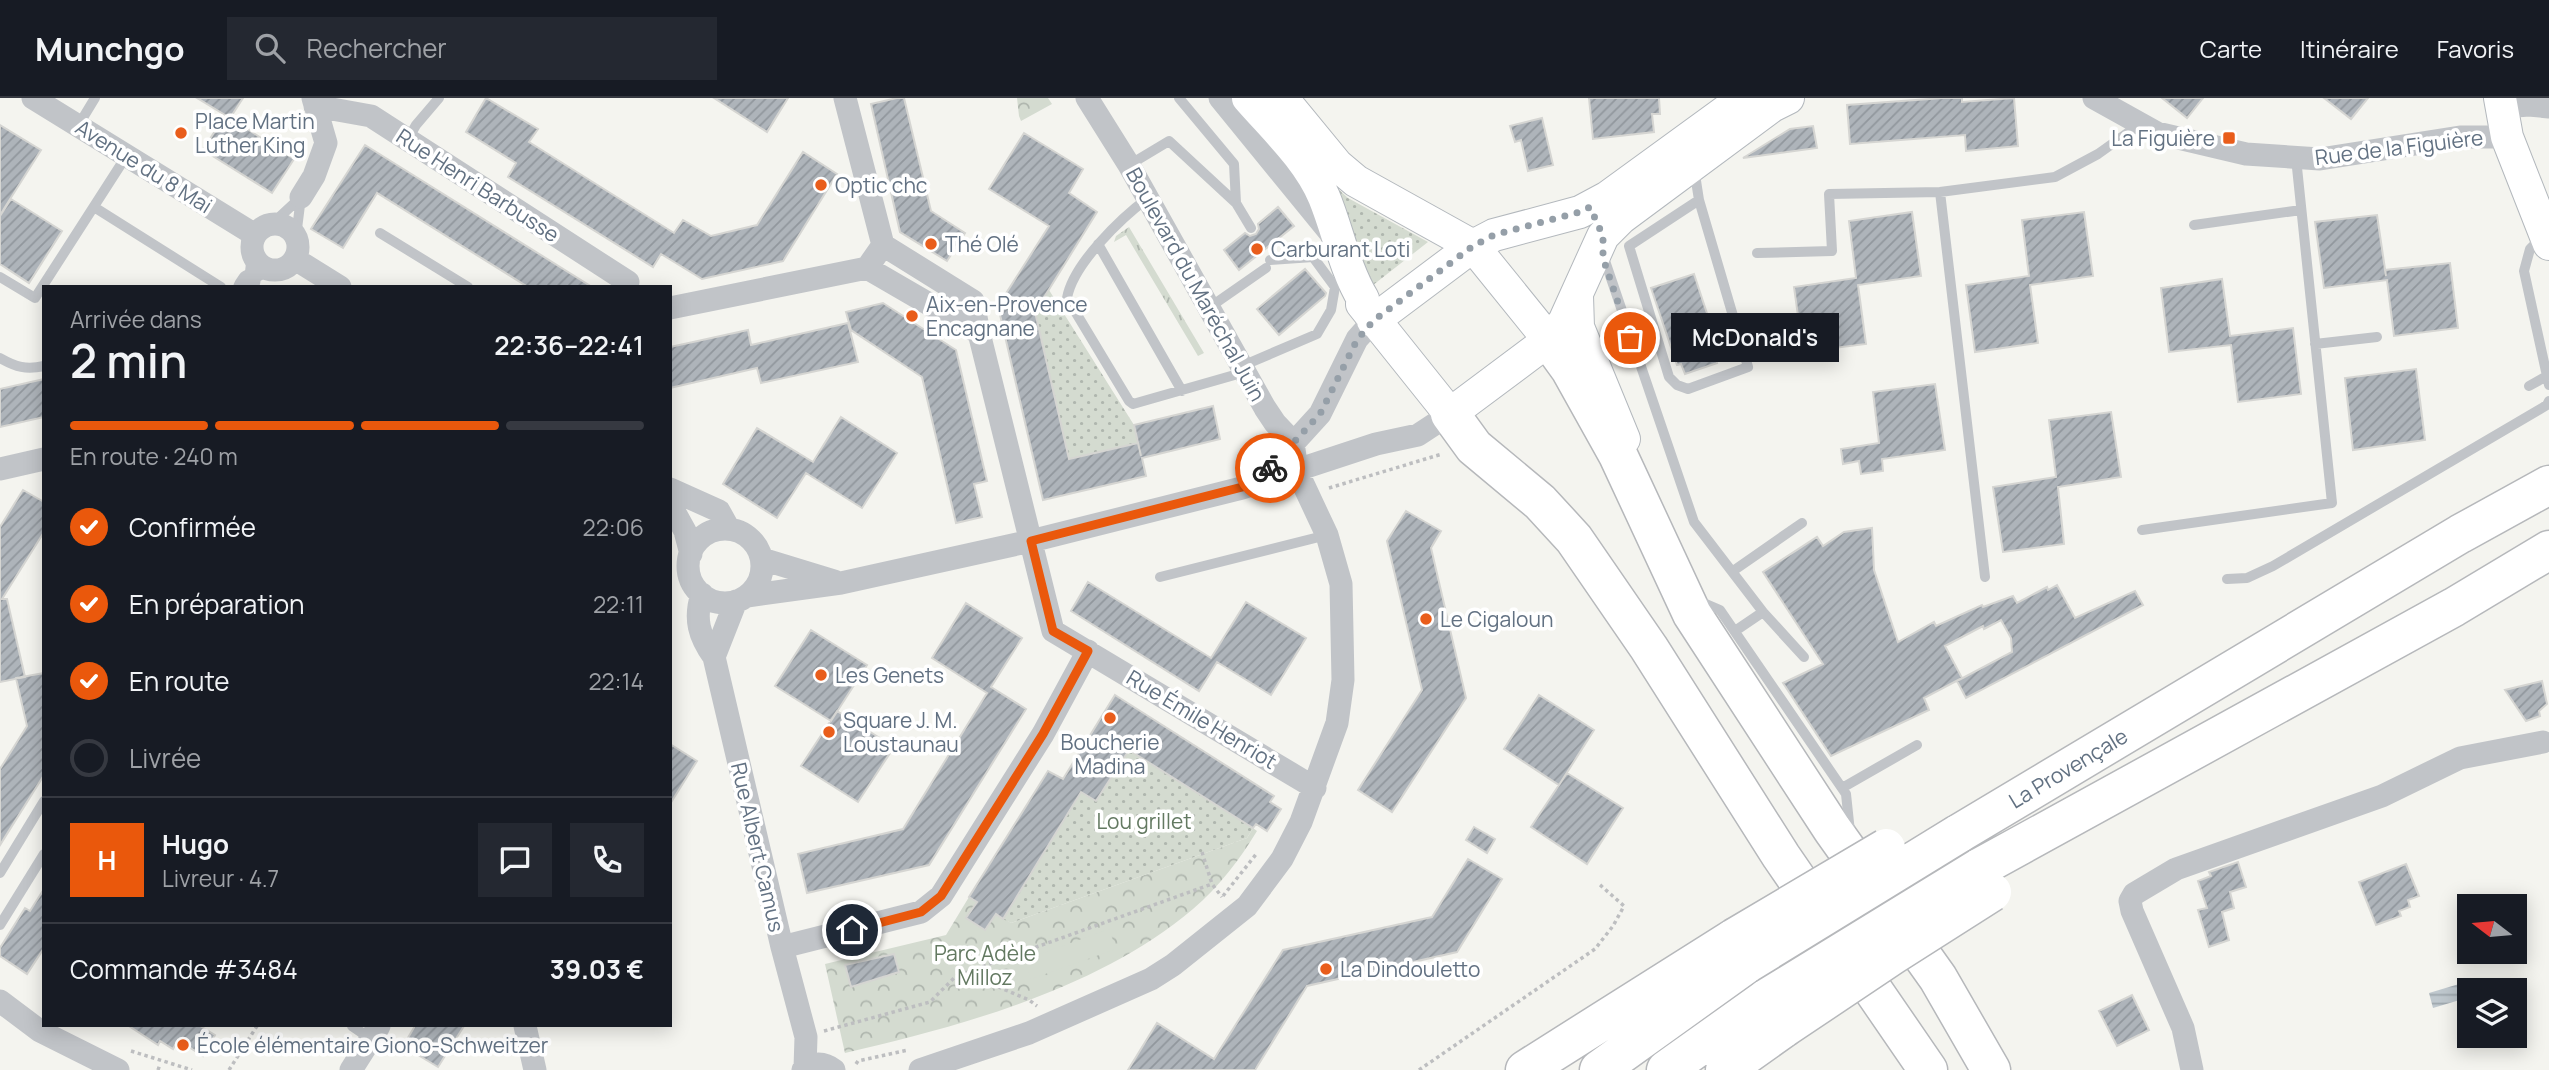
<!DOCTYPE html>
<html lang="fr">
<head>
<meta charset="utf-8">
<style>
	body { margin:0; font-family:Manrope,sans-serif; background:#242831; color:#f1f3f6; height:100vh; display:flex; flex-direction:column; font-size:26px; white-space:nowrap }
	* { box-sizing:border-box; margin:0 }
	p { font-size:23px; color:#9ea1a6 }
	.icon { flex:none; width:38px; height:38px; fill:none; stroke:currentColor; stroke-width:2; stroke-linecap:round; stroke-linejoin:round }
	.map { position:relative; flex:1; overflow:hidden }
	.drawer { position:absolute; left:42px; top:187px; width:630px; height:742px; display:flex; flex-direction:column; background:#171b24; border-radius:0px; box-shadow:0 4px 18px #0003 }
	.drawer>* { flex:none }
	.needle { width:46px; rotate:286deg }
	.tools { position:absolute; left:2457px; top:796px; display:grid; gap:14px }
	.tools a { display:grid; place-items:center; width:70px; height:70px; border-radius:0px; background:#171b24; box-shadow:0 4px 18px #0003; font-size:35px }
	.pin { position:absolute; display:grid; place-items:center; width:60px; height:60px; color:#fff; margin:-30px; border:4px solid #fff; border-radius:50%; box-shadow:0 2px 7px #0007 }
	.courier { position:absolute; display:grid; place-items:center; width:70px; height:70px; margin:-35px; border:5px solid #ea580c; border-radius:50%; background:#fff; color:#222; box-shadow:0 2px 9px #0007 }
	.bubble { position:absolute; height:49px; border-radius:0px; background:#171b24; box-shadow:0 4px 18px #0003; font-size:23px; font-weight:600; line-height:49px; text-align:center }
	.overview em { font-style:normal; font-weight:600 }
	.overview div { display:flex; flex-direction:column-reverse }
	.overview { display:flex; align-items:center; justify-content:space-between; height:119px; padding:0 28px }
	h1 { font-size:46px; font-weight:600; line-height:52px }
	.bar { display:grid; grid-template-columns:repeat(4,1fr); gap:10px 7px; align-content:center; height:84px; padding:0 28px }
	.bar i { height:9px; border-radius:5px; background:#363941 }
	.bar .on { background:#ea580c }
	.bar p { grid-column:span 4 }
	.line { display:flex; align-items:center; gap:18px; padding:0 28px; border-top:2px solid #363941 }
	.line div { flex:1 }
	.round { display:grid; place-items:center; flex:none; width:74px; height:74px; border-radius:0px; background:#242831 }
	ol { padding:0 28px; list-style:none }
	li { display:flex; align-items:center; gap:21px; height:77px }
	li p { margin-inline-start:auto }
	li .icon { padding:7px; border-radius:50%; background:#ea580c; color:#fff; stroke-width:4 }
	li:last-child { color:#9ea1a6 }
	li i { width:38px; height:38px; border:4px solid #363941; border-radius:50% }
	header { display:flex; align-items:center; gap:42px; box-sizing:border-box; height:98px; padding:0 35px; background:#171b24; border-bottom:2px solid #363941 }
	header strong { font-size:33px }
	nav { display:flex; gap:38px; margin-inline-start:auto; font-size:24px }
	.search { width:490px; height:63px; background:#242831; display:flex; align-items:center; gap:18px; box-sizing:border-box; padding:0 24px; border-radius:0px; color:#9ea1a6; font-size:26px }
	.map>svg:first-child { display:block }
	.grass { fill:url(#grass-tufts) }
	.forest { fill:url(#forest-crowns) }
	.garden { fill:url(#garden-dots) }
	.pitch { fill:#d4dbd0 }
	.water { fill:url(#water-rules) }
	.building { fill:url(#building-hatch); stroke:#d5d5d2; stroke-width:2 }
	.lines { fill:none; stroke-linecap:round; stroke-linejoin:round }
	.secondary-casing { stroke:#b3b8bd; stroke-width:34 }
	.highway-casing { stroke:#b6b8bb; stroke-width:41 }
	.path { stroke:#bdbec0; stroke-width:3.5; stroke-dasharray:3.5 3.5; stroke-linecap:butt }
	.lane { stroke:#c1c4c8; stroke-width:10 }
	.street { stroke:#c1c4c8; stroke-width:23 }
	.secondary { stroke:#fff; stroke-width:32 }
	.highway { stroke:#fff; stroke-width:38 }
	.highway-bridge-casing { stroke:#b6b8bb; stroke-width:41; stroke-linecap:butt }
	.highway-bridge { stroke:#fff; stroke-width:38 }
	.done { stroke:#959fa8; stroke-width:7; stroke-dasharray:0 12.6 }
	.route { stroke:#ea580c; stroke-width:9 }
	.poi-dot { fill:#e95d1b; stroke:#fff; stroke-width:2.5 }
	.labels { text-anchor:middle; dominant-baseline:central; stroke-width:7; stroke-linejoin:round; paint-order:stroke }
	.poi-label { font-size:21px; fill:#627182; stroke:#fff; text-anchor:start }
	.street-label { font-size:21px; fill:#627182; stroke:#fff }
	.park-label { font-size:21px; fill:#637961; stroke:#fff }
</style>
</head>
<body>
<header>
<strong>Munchgo</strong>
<div class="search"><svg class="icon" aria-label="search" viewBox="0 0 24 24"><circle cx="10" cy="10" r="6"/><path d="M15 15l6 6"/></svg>Rechercher</div>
<nav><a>Carte</a><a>Itinéraire</a><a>Favoris</a></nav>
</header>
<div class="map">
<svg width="2549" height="972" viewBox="0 0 2549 972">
	<defs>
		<pattern id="grass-tufts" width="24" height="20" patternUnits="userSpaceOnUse" patternTransform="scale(1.75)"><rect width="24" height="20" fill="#d4dbd0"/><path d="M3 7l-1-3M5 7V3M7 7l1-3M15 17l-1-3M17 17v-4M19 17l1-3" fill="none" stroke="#afb6ae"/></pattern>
		<pattern id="forest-crowns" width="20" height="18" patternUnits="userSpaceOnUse" patternTransform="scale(1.75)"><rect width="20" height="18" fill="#d4dbd0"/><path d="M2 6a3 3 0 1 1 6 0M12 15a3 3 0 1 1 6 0" fill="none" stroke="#afb6ae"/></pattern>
		<pattern id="garden-dots" width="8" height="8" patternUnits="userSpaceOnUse" patternTransform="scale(1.75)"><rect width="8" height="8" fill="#d4dbd0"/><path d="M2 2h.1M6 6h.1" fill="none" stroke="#afb6ae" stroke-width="1.8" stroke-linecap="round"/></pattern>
		<pattern id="water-rules" width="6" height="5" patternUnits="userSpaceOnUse" patternTransform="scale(1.75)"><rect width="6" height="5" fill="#bfc8ce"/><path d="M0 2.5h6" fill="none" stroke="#9fa7ad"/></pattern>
		<pattern id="building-hatch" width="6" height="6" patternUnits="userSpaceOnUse" patternTransform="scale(1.75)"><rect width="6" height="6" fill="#aeb4ba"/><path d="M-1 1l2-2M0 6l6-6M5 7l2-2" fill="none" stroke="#91979d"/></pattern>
	</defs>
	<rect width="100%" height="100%" fill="#f4f4ef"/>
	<path class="grass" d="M1129 129 1204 255 1198 258 1126 137 1114 144 1116 138Z"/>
	<path class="forest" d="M1017 0H1048L1052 6 1021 23 1019 18Z
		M1253 730 1257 733C1240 761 1219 789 1193 811 1100 890 962 928 845 955L825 866 946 837 969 799 1011 825 1247 740Z"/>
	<path class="garden" d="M1337 90 1348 100 1428 144 1368 191Z
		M1049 192 1134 327 1138 345 1069 361 1035 214Z
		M1129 652 1253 730 1247 740 1011 825 1003 821 1081 694 1096 703Z"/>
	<path class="pitch" d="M1109 831 1116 851 1031 881 1024 862Z"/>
	<path class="water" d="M2459 886 2463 901 2433 910 2429 895Z"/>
	<path class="building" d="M197 0H243L230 20 227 18 294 61 272 95 203 52 225 17Z
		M486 0 538 31 529 44 674 135 683 122 711 138 757 127 803 54 837 76 783 163 702 181 661 156 653 169 508 79 516 65 466 34Z
		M714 0H788L767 34Z
		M897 0H904L931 113 965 135 947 163 900 134 871 6Z
		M1589 0H1659L1660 16H1652L1654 34 1593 41Z
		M1943 0H1962V4L2014 0 2018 48 1966 53 1965 37 1850 46 1847 7Z
		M2162 0H2203L2187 20Z
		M2324 0H2368L2351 21Z
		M1542 20 1553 67 1528 73 1521 42 1515 44 1510 28Z
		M0 27 41 52 0 117Z
		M1813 28 1817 50 1743 60 1790 31Z
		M1024 35 1083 71 1069 95 1097 114 1035 214 1069 361 1138 345 1141 358 1134 327 1213 308 1220 341 1142 360 1146 378 1043 402 998 208 1049 128 989 91Z
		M365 47 592 189H528L377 95 343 150 311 131Z
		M11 101 62 133 29 185 0 166V118Z
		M1278 109 1294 128 1239 172 1224 152 1245 135 1250 138 1256 136 1259 131 1258 126Z
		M1912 114 1921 178 1858 187 1866 246 1803 254 1794 189 1856 180 1849 123Z
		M2084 114 2093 178 2030 187 2038 245 1975 254 1966 187 2029 178 2022 122Z
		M2377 117 2386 178 2385 172 2450 165 2458 230 2394 238 2387 182 2324 190 2315 124Z
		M1305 171 1326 195 1325 198 1279 237 1257 211Z
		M1694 176 1719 252 1714 254 1717 265 1685 276 1681 266 1677 267 1651 190Z
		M2222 181 2230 238 2293 230 2301 296 2238 304 2231 247 2169 254 2161 190Z
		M883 205 956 252 987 383 974 386 982 419 956 425 922 279 851 232 846 214Z
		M848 225 858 264 761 285 757 270 670 290V249L748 232 751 247Z
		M2416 271 2425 342 2353 352 2345 280Z
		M44 281V319L0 329V291Z
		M1935 286 1945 352 1882 361 1883 373 1861 376 1859 363 1843 366 1841 351 1879 345 1873 294Z
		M2111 314 2121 379 2058 389 2064 446 2003 454 1993 389 2056 379 2049 322Z
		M841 319 897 355 862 410 806 375 777 420 723 386 757 330 813 364Z
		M23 392 44 404V434L2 501H7L25 579 0 584V429Z
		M1406 413 1441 433 1431 450 1466 600 1392 714 1358 692 1422 592 1387 443Z
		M1872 430 1874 472 1898 544 1934 524 1936 528 1982 507 1983 509 2013 498 2017 505 2047 489 2048 492 2057 487 2075 520 2135 493 2143 507 1966 600 1957 583 2012 554 2011 540 2001 522 1984 531 1983 528 1945 548 1962 580 1924 600 1929 612 1831 658 1783 585 1823 566 1763 474 1817 439 1823 448 1844 434Z
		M1088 484 1211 560 1246 504 1306 540 1271 597 1217 564 1199 593 1071 513Z
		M966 505 1022 540 991 589 1026 611 929 767 807 795 798 756 903 731 987 595 932 560Z
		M811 532 867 567 831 623 775 588Z
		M44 575V677L0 747V671L27 628 16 580Z
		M2542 583 2547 606 2539 613 2540 618 2526 623 2505 592Z
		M1115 597 1274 698 1270 704 1281 711 1267 733 1256 726 1253 730 1129 652 1096 703 1081 694 1003 821 996 816 985 832 966 820 977 804 969 799 1048 673 1063 681Z
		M1539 597 1594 632 1559 687 1504 651Z
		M837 613 894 649 858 704 801 668Z
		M670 646 697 663 670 706Z
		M1567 675 1623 710 1587 766 1531 729Z
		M1474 729 1495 741 1487 755 1466 742Z
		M1468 761 1502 781 1457 854 1307 888 1255 972H1128L1157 925 1214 961 1283 852 1432 819Z
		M2238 764 2246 789 2230 794 2234 810 2222 814 2229 842 2209 849 2198 812 2207 810 2198 783 2211 778 2209 774Z
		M2406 766 2419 798 2408 802 2410 809 2399 813 2401 818 2376 827 2359 784Z
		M44 791V850L27 876 0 858V850L25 810 30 813Z
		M894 856 899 874 851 889 845 867Z
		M2132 897 2149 932 2117 948 2099 913Z
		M129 928H200L215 937 203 958 178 942 173 951 160 943 158 947Z
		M415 928H464L438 969 403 948Z"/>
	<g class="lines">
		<defs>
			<path id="secondary" d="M1248 0C1275 31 1308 61 1324 99 1338 133 1344 169 1363 201L1362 206 1450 316 1549 242 1564 224 1603 138 1621 120 1772 8 1788 0
				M1282 0 1337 67 1356 83 1473 148 1549 242
				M2500 0 2507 39 2549 146
				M1577 198 1578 229 1624 341
				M1373 223 1473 148 1494 137 1580 114 1608 99 1744 0"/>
			<path id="highway" d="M1549 242 1570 271 1618 357 1692 516 1832 731 1938 880 1991 972
				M1450 316 1474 349 1540 404 1574 441 1649 550 1781 758 1928 972
				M1958 736 2460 436 2549 387
				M1979 770 2454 509 2549 452
				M1525 972 1734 840
				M1599 972 1748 865
				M1666 972 1767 900
				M1725 972 1784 930"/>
		</defs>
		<use href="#secondary" class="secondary-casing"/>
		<use href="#highway" class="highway-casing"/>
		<path class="path" d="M1329 390 1442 356
			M1202 754 1212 786 1222 799
			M1223 798 1257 755
			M966 875 1029 902 1037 908
			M824 933 930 904 957 877 964 875 1212 786
			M131 953 192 972
			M856 966 858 963 908 952
			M158 972 160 966
			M229 972 257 928
			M1419 972 1595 851 1613 828 1624 808 1599 786"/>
		<path class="lane" d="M1179 0 1234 66 1236 105
			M78 28 95 0
			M408 41 416 27 439 0
			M1129 67 1169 43 1236 105 1251 130
			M1694 70 1699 102 1748 269 1688 291 1677 287 1669 279 1629 148 1699 102
			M1940 94 1985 479
			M1148 100C1121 120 1073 166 1067 200L1129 303 1133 306 1245 274
			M94 109 221 189
			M272 126 301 99
			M2194 127 2301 112
			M380 135 468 189
			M296 139 301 99
			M2542 139 2530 151 2524 173 2549 287
			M1098 146 1182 293
			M1757 155 1832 153 1829 96 1940 94 2055 79 2098 56 2140 26
			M1603 157 1694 424 1763 514 1804 559
			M0 179 35 200 127 57
			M249 183 252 156
			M249 183 271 172
			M1210 209 1266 170
			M2315 246 2377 239
			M0 260C16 269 26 272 44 268
			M1242 268 1317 236 1331 212 1335 189 1313 159 1270 162
			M2529 288 2547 278
			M2142 432 2332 405 2296 60
			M1733 473 1802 425
			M1160 479 1327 437
			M2227 481 2247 480 2273 468 2547 307 2549 303
			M1699 503 1720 512 1846 696 1850 734
			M1735 533 1763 514
			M1842 690 1917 647
			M0 775 44 703
			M0 827 44 756
			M352 928 371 941"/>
		<path class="street" d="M33 0 255 137
			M845 0 883 147
			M1220 0 1331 136
			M2094 0 2157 35 2246 56 2320 61 2460 39H2507
			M315 8 371 18 628 184 625 189
			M2502 9 2529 7 2549 9
			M301 99 314 78 326 45 313 0
			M252 149a23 23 0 1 1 46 0a23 23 0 1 1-46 0Z
			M883 147 973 203 979 235 1053 533 1315 690
			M295 161 340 189
			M867 170 979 235
			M245 189 249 183
			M670 210 867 170 883 147
			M0 371 44 361
			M1258 384 1320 316 1357 241 1373 223
			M670 391 719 413 729 431
			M670 406 685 433 691 456
			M688 468a37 37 0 1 1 74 0a37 37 0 1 1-74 0Z
			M762 461 834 483
			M702 496C694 521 699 538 714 559L782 849 806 939 805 970
			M747 498 841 485 1031 443 1242 390 1376 346 1418 337 1450 316
			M714 559 736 503
			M782 849 921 814 941 798 1043 636 1088 553
			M0 903 40 933 118 972
			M525 928 535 972
			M351 972 379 928
			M803 972C813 964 824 964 834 972
			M920 972 1029 935 1151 881 1173 867 1247 808 1282 761 1301 724 1337 625 1343 582 1341 486 1327 437 1297 373 1293 344 1275 325 1265 310 1129 67 1087 0
			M2192 972 2183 930 2132 813 2130 803 2134 796 2176 771 2382 698 2460 660 2543 644"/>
		<use href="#secondary" class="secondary"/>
		<use href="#highway" class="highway"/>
		<defs>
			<path id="highway-bridge" d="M1734 840 1886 750
				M1748 865 1958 736
				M1767 900 1979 770
				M1784 930 1893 857 1992 794"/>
		</defs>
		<use href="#highway-bridge" class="highway-bridge-casing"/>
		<use href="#highway-bridge" class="highway-bridge"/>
	</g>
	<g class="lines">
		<path class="done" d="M1270 370 1320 316 1357 242 1373 223 1473 148 1494 137 1580 114 1590 109 1603 138V160L1630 240"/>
		<path class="route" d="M852 832 921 814 941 798 1043 636 1088 553 1053 533 1031 443 1258 385 1270 370"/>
	</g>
	<g class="poi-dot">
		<circle cx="181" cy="35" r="7"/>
		<rect x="2222" y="33" width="14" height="14" rx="3.5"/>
		<circle cx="821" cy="87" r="7"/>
		<circle cx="931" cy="146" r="7"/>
		<circle cx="1257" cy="151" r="7"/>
		<circle cx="912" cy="218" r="7"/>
		<circle cx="1426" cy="521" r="7"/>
		<circle cx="821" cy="577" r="7"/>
		<circle cx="1110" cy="620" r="7"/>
		<circle cx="829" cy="634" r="7"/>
		<circle cx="1326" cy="871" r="7"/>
		<circle cx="183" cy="947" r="7"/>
	</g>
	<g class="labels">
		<g class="poi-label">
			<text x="195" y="23">Place Martin<tspan x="195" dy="24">Luther King</tspan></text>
			<text x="2215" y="40" text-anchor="end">La Figuière</text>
			<text x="835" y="87">Optic chc</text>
			<text x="945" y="146">Thé Olé</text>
			<text x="1271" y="151">Carburant Loti</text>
			<text x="926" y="206">Aix-en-Provence<tspan x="926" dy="24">Encagnane</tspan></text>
			<text x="1440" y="521">Le Cigaloun</text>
			<text x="835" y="577">Les Genets</text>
			<text x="843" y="622">Square J. M.<tspan x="843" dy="24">Loustaunau</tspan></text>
			<text x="1110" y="644" text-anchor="middle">Boucherie<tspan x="1110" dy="24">Madina</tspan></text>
			<text x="1340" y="871">La Dindouletto</text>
			<text x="197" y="947">École élémentaire Giono-Schweitzer</text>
		</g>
		<g class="street-label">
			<text transform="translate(2399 49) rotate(-7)">Rue de la Figuière</text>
			<text transform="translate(144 68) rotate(32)">Avenue du 8 Mai</text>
			<text transform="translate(478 87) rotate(33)">Rue Henri Barbusse</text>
			<text transform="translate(1196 186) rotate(61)">Boulevard du Maréchal Juin</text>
			<text transform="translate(1202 621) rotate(31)">Rue Émile Henriot</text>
			<text transform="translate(2068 670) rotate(-31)">La Provençale</text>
			<text transform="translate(758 749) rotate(77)">Rue Albert Camus</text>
		</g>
		<g class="park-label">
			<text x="1144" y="723">Lou grillet</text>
			<text x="985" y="855">Parc Adèle<tspan x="985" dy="24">Milloz</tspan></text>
		</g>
	</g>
</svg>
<div class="tools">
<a><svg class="needle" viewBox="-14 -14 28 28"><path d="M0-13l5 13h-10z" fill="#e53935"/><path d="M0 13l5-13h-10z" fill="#9ea1a6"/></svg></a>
<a><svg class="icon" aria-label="layers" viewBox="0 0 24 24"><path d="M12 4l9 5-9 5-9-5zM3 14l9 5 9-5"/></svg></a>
</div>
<div class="pin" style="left:1630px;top:240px;background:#ea580c"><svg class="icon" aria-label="bag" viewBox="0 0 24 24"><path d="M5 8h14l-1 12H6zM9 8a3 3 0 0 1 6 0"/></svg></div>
<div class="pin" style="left:852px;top:832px;background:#1f2937"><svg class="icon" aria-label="home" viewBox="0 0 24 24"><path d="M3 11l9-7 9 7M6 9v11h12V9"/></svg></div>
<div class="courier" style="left:1270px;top:370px"><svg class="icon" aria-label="bike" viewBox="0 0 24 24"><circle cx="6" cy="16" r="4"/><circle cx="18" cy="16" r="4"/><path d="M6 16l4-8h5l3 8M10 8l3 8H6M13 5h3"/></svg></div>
<div class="bubble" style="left:1671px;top:215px;width:168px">McDonald's</div>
<section class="drawer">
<div class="overview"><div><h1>2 min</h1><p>Arrivée dans</p></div><em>22:36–22:41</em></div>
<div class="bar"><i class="on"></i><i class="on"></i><i class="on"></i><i></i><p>En route · 240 m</p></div>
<ol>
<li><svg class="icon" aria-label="check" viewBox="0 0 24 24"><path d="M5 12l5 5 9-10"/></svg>Confirmée<p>22:06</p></li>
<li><svg class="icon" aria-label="check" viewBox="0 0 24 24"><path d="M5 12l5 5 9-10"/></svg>En préparation<p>22:11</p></li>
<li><svg class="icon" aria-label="check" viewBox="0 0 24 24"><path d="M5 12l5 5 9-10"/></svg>En route<p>22:14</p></li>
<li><i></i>Livrée</li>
</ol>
<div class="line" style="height:126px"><b class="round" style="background:#ea580c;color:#fff">H</b><div><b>Hugo</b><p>Livreur · 4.7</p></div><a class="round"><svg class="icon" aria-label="chat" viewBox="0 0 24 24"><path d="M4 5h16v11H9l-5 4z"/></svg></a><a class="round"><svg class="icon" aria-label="phone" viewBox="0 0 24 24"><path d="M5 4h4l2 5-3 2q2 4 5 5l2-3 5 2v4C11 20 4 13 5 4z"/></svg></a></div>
<div class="line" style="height:91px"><div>Commande #3484</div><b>39.03 €</b></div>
</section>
</div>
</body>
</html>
